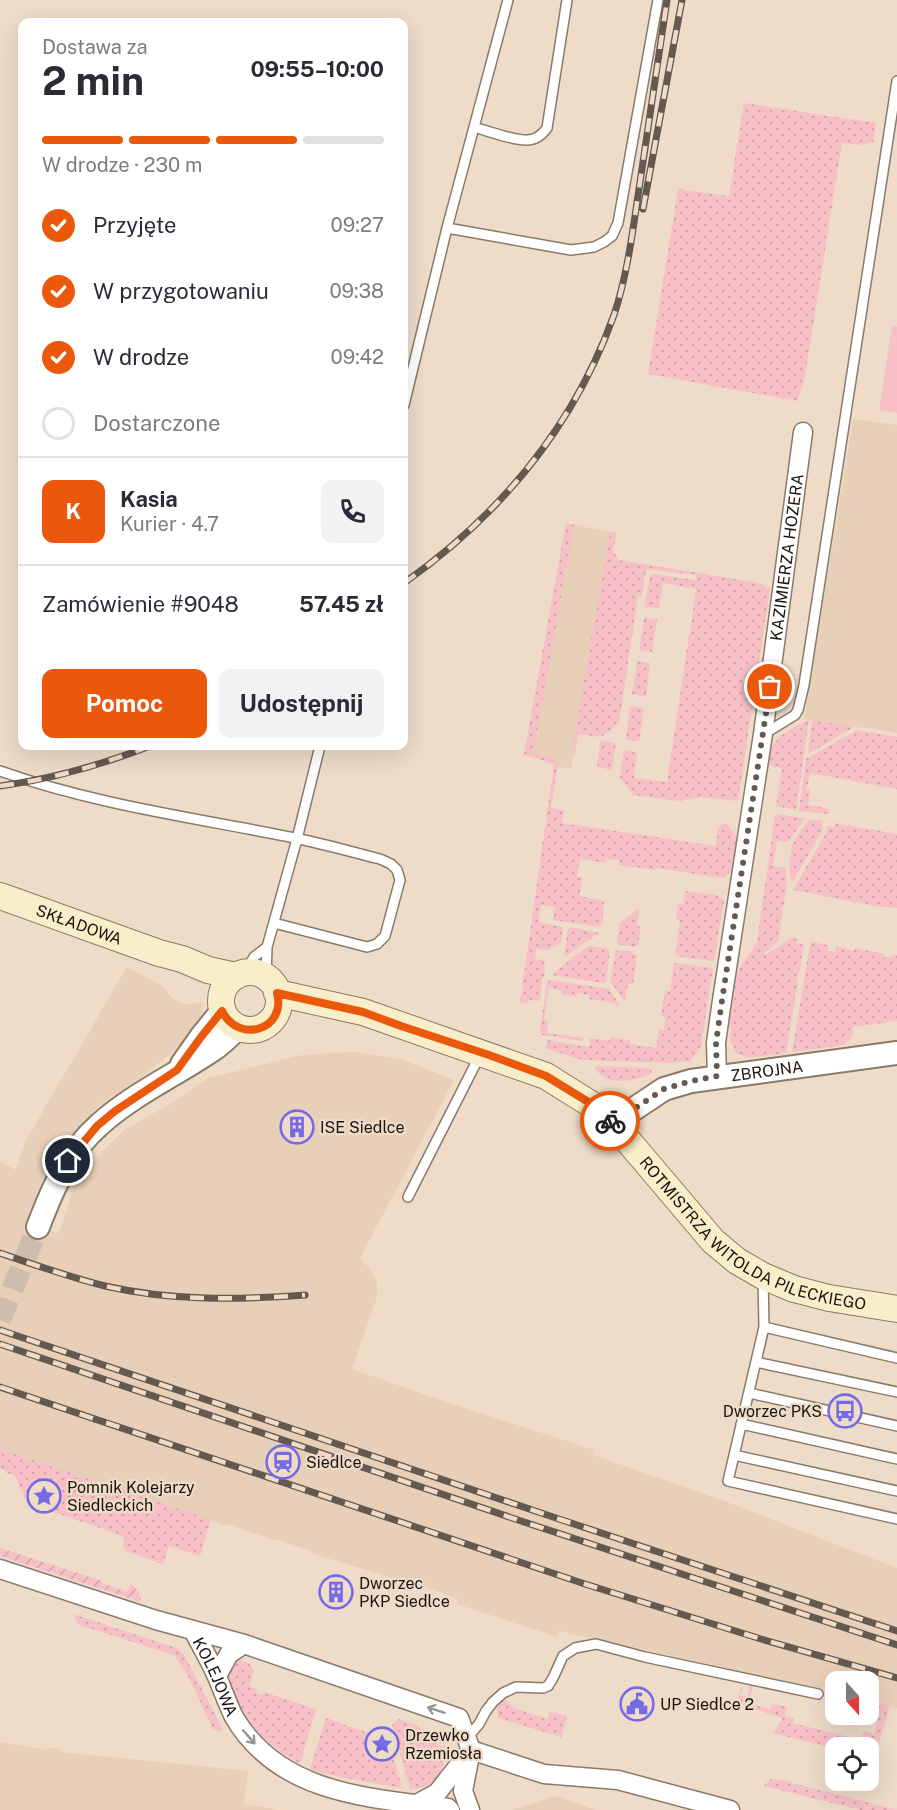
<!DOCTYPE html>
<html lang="pl">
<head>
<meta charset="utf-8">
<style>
	body { margin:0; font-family:"Public Sans",sans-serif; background:#f2f2f3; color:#2b2b33; height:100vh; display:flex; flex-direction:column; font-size:22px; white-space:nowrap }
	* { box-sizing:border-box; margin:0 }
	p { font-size:20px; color:#7c7c81 }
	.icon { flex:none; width:33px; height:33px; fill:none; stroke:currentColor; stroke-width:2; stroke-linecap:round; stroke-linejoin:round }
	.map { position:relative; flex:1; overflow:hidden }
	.drawer { position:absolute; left:18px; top:18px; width:390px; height:732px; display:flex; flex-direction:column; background:#fff; border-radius:12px; box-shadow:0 6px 24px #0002 }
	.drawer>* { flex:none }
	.needle { width:39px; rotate:159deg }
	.tools { position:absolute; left:825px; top:1671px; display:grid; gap:12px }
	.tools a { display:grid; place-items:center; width:54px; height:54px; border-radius:12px; background:#fff; box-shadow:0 6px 24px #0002; font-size:30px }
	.pin { position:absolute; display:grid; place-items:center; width:51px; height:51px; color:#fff; margin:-26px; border:3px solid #fff; border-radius:50%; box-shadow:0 2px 6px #0007 }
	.courier { position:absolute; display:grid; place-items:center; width:60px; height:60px; margin:-30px; border:4px solid #ea580c; border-radius:50%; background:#fff; color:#222; box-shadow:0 2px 8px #0007 }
	.summary em { font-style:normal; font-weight:700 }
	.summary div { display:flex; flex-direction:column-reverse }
	.summary { display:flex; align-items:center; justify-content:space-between; height:102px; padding:0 24px }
	h1 { font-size:39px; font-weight:700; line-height:45px }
	.bar { display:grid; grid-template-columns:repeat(4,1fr); gap:9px 6px; align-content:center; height:72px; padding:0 24px }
	.bar i { height:8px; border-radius:4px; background:#e1e1e2 }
	.bar .current { background:#ea580c }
	.bar p { grid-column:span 4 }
	.line { display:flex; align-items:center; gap:15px; padding:0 24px; border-top:2px solid #e1e1e2 }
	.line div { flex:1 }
	.round { display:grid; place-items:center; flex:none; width:63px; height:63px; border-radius:12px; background:#f2f2f3 }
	ol { padding:0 24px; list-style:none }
	li { display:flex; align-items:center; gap:18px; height:66px }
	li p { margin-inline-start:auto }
	li .icon { padding:6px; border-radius:50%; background:#ea580c; color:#fff; stroke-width:4 }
	li:last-child { color:#7c7c81 }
	li i { width:33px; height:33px; border:3px solid #e1e1e2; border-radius:50% }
	.action { display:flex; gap:12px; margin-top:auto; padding:12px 24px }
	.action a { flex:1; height:69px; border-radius:12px; background:#ea580c; color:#fff; font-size:24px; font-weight:700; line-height:69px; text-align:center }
	.action a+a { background:#f2f2f3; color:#2b2b33 }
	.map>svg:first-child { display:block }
	.built { fill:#e8cfb7 }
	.grass { fill:url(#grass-dots) }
	.garden { fill:url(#garden-furrows) }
	.pitch { fill:#f7c0c7 }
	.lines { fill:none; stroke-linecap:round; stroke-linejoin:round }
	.tertiary-tunnel { stroke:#cebdac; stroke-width:22; stroke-dasharray:22 11; stroke-linecap:butt }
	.service-casing { stroke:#8b7a69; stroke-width:12 }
	.minor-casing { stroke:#8b7a69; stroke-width:21 }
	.tertiary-casing { stroke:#8b7a69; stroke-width:26 }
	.secondary-casing { stroke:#8b7a69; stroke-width:28 }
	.service { stroke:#fff; stroke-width:9 }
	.minor { stroke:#fff; stroke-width:18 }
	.tertiary { stroke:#fff; stroke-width:22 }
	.secondary { stroke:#f8efca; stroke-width:26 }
	.rail-casing { stroke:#64594f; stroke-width:7 }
	.rail { stroke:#eedbc8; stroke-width:4.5; stroke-dasharray:14; stroke-linecap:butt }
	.oneway { stroke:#989593 }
	.done { stroke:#655a4f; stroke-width:6; stroke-dasharray:0 10.8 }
	.route { stroke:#ea580c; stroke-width:8 }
	.labels { text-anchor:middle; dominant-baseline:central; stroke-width:4.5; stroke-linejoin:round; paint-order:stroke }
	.street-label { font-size:16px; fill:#1b140e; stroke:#eedbc8 }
	.poi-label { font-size:16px; fill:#1b140e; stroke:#eedbc8; text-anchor:start }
</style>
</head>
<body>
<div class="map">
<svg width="897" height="1810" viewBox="0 0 897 1810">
	<defs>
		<pattern id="grass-dots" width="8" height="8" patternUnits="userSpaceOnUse" patternTransform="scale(1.5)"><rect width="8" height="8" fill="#f7c0c7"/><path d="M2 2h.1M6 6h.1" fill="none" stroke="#d3a4aa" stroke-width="1.8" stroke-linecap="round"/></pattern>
		<pattern id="garden-furrows" width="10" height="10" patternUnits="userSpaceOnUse" patternTransform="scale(1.5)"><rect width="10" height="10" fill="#f7c0c7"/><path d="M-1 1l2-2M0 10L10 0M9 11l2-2" fill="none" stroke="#d3a4aa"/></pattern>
	</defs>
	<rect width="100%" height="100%" fill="#eedbc8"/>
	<path class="built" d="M853 419 897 425V733L804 719Z
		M566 523 610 532 573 744 574 753 571 769 554 766 553 763 524 755Z
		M127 967 162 986 173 999 186 1005 203 1002 201 1023 169 1055 143 1076 101 1104 67 1139 42 1179 25 1223 59 1233 74 1188 96 1159 124 1130 170 1104 208 1078 302 1055 354 1052 401 1059 454 1080 360 1258 371 1270 377 1282V1297L352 1369 443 1401 594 1450 593 1455 727 1502 897 1568V1708L869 1700 868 1682H836L835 1692 559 1631 557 1637 457 1604 458 1599 443 1593 330 1559 312 1553V1551L275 1539 274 1540 226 1524 225 1525 0 1449V1161L16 1170 25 1142Z
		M0 1742 48 1750 49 1748 61 1749V1752L248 1771 244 1804 281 1810H0Z
		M556 1796 596 1810H512L530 1804Z"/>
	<path class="grass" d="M744 103 876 123 873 142 861 145 842 143 804 382 797 401 648 374 678 189 729 196Z
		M566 523 574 525 533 754 553 758 558 765 551 808 564 810 562 823 716 846C718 837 715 824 726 823L738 838C736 852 737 870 723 878L656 868 655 870 619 865V860L607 859 606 863 580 859 577 877H582L580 896 604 901 602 925 599 927 553 920 555 907 541 905 538 922 563 927 561 943 548 950 536 949 535 959 544 960 545 973 542 979 540 1001 528 1000 527 1004 520 1002 554 764 524 755Z
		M610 532 617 533 613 550 618 560 760 583 770 590 738 801 699 797 678 801 633 795 620 778 624 750 637 752 634 778 667 782 696 589 663 583 659 608 644 607 650 576 652 574 696 580V575L646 569 642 596H638L619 723 601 737 578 734 575 753H574L573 744Z
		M644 617 657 619 652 652 639 650Z
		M637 661 650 663 646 697 632 694Z
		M630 706 644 708 639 742 626 739Z
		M809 720 796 810 776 806 782 768 768 765C769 761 769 754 770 750 777 736 795 725 809 720Z
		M812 720 852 726V728L808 754Z
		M857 730 897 737V789L810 773 807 789 810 790 808 805 830 809 829 814 799 811 806 759Z
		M602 741 616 743 612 770 597 767 600 743Z
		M775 814 805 818 788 842 777 841 773 866 786 868 787 884 778 942 764 953 766 955 791 938 798 939 797 943 804 944 786 1053 748 1058 735 1052 730 1040 731 1027 727 1026 736 974 757 942Z
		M809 819 823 821 822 831 792 883 789 868 792 844Z
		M835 823 897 834V908L875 906 793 890 826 833 827 826 835 827Z
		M685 891 717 895 724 900 714 961 680 957 681 956 675 955 680 920 676 919 678 904H683Z
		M639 908 637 926 641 927 638 946H634V947L617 944 619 924Z
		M570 927 599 933 564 957 568 929Z
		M812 942 828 945V951L835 952 836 946 847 948V950L854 951V948L884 954V957L891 958 892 955H897V1021L853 1027V1035L845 1045 792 1052 810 944Z
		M588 946 607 948 610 951 606 981 604 983 551 975Z
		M616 950 633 952 632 954 637 955 633 984H628L625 1002 610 981Z
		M674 963 713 968 701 1046 691 1061 671 1063 582 1060 545 1048 548 1040 589 1047 590 1038 609 1041 610 1037 630 1040V1044L656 1048 659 1029 664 1030 665 1017 661 1016 665 991H670Z
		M550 980 609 989 620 1006 615 1005V1003L589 999V995L577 993 576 997 562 995V991L549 988 544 1019 548 1021 547 1033 583 1038V1041L542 1035 540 1032 547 982Z
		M597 1066 650 1068 652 1073C633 1082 608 1087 594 1068Z
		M0 1449 211 1520 201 1554 198 1555 169 1546 163 1564 126 1551 123 1547 124 1539 121 1535 47 1510 52 1489 38 1484 31 1505 28 1504 15 1476 5 1472V1470L0 1468Z
		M73 1614 179 1649 184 1655 223 1729 218 1731 213 1729 187 1674 174 1655 86 1627 77 1623Z
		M241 1660 251 1665 254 1671 249 1686 257 1689 256 1693 263 1695 264 1692 316 1709 300 1764C269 1747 243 1723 231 1690 229 1685 227 1681 227 1676 227 1672 230 1667 232 1663Z
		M742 1684 741 1696 748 1697 750 1684H753L749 1704 771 1709 773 1704 787 1707 785 1716 794 1718 793 1723 861 1740 864 1731 874 1734 879 1713 869 1710V1700L890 1706 879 1742 874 1741 869 1753 868 1748H836L835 1749 773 1733 783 1718 737 1703Z
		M504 1698 514 1708 547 1719 551 1711 566 1716 567 1717 561 1737 501 1719 498 1717 497 1708Z
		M326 1718 368 1733 376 1727 386 1730 402 1788 334 1776 310 1769Z
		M399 1719C419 1726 428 1728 439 1747L445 1746C448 1768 434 1790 410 1789L392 1725Z
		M770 1779 781 1780 897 1810H860L764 1786Z"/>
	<path class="garden" d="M0 1548 102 1581V1583L128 1592 131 1583 139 1593 141 1600 138 1601 0 1556Z"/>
	<path class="pitch" d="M892 326 897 327V413L879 410Z"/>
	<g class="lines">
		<path class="tertiary-tunnel" d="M0 1320 38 1227"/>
		<defs>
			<path id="service" d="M474 127C488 131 514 141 527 140 535 140 542 135 547 128L567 0
				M447 228 571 250 594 247 604 242 612 236 618 223 658 0
				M404 405 447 228 508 0
				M764 734 795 715 798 710 804 685 897 81
				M0 771C96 805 196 818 295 838 324 844 352 852 380 859L391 864 397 870 400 880 385 936 377 944 367 947 274 923
				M245 972 254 957 267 947
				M266 978 267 947 297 839 320 746
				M408 1197 480 1055
				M763 1278 764 1327 897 1358
				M764 1327 728 1481 897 1519
				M756 1362 897 1392
				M749 1393 897 1426
				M741 1424 897 1459
				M734 1455 897 1491
				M467 1738 479 1724 486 1711 493 1702 503 1693 516 1687 543 1688 548 1686 553 1678 563 1656 575 1648 596 1644 645 1657 818 1694"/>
			<g id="minor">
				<path id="s1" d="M717 1076 716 1043 721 1007 763 734 803 432"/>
				<path d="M0 1569 156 1620 244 1644 459 1718 471 1750 463 1791 470 1810"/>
				<path id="s2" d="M193 1630C201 1646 211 1662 218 1679 223 1691 228 1705 234 1717 279 1794 369 1798 448 1808L450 1810"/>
				<path d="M217 1676 229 1654 244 1644"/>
				<path d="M417 1804 437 1793 471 1750 544 1774 618 1780 730 1810"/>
			</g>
			<g id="tertiary">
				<path d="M182 1064 201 1037 222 1011"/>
				<path id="s3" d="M613 1123 664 1089 691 1081 897 1053"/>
				<path d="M38 1227C52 1190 68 1152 99 1125 133 1094 176 1075 214 1049 223 1043 230 1035 238 1028"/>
			</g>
			<g id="secondary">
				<path id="s4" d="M0 896 159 953 182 959 208 970 236 976"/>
				<circle cx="250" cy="1001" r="29"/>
				<path id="s5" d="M277 993 363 1012 546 1076 589 1103 613 1123 713 1241 737 1261 763 1276 794 1289 829 1298 897 1309"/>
			</g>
		</defs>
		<use href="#service" class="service-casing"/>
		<use href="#minor" class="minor-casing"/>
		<use href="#tertiary" class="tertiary-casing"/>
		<use href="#secondary" class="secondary-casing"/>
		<use href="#service" class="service"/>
		<use href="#minor" class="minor"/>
		<use href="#tertiary" class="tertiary"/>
		<use href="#secondary" class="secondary"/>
		<defs>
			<path id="rail" d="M643 209 682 0
				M404 583C500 515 574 426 614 315 627 277 633 229 639 189 648 126 658 63 667 0
				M0 786C52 779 101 765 150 746
				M0 1253C35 1265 69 1277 105 1286 171 1301 238 1300 305 1295
				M0 1330 559 1519 897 1631
				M0 1344 515 1519 897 1645
				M0 1387 585 1584 761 1639 897 1678"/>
		</defs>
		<use href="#rail" class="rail-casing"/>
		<use href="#rail" class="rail"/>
	</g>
	<defs><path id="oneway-shaft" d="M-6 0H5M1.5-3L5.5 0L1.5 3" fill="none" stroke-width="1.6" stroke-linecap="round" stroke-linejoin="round" transform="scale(1.5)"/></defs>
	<g class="oneway">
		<use href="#oneway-shaft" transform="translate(436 1710) rotate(-162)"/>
		<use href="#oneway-shaft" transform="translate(249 1737) rotate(49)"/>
	</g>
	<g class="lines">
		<path class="done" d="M610 1121 613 1123 664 1089 691 1081 717 1076 716 1043 721 1007 770 687"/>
		<path class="route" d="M68 1161 97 1126 115 1111 177 1070 201 1037 222 1011C239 1045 287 1029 277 993L363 1012 401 1026 489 1055 546 1076 590 1103 610 1121"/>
	</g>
	<defs>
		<symbol id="building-ring" viewBox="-11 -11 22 22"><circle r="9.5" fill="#eedbc8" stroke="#756be6" stroke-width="1.5"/><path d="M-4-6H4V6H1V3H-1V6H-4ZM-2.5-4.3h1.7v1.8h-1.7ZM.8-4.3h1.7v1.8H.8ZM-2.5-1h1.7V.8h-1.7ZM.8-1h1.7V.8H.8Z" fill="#756be6"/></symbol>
		<symbol id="bus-ring" viewBox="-11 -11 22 22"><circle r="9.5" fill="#eedbc8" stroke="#756be6" stroke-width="1.5"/><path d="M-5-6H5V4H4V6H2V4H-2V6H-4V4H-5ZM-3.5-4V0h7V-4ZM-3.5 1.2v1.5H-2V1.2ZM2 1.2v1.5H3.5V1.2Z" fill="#756be6"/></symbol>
		<symbol id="station-ring" viewBox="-11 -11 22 22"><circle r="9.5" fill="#eedbc8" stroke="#756be6" stroke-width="1.5"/><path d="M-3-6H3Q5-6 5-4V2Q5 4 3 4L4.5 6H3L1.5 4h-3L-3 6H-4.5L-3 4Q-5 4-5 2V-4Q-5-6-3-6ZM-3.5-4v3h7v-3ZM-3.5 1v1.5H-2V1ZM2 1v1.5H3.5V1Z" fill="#756be6"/></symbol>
		<symbol id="sight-ring" viewBox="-11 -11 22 22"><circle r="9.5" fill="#eedbc8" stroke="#756be6" stroke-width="1.5"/><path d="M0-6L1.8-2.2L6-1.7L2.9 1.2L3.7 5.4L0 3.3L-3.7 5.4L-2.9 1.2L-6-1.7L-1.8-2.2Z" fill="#756be6"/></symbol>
		<symbol id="civic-ring" viewBox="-11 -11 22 22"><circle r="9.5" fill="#eedbc8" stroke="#756be6" stroke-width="1.5"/><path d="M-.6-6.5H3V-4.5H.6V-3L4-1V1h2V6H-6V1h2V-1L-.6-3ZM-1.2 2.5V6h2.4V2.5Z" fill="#756be6"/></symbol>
	</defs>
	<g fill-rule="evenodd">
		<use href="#building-ring" x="278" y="1108" width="38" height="38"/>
		<use href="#bus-ring" x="826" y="1392" width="38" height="38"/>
		<use href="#station-ring" x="264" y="1443" width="38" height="38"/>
		<use href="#sight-ring" x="25" y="1477" width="38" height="38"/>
		<use href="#building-ring" x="317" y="1573" width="38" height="38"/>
		<use href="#civic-ring" x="618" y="1685" width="38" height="38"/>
		<use href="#sight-ring" x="363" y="1725" width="38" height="38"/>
	</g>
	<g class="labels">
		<g class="street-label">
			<text stroke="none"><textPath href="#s1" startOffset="524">KAZIMIERZA HOZERA</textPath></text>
			<text stroke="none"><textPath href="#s4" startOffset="84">SKŁADOWA</textPath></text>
			<text stroke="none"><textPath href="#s3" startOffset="166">ZBROJNA</textPath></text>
			<text stroke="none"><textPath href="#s5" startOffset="549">ROTMISTRZA WITOLDA PILECKIEGO</textPath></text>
			<text stroke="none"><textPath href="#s2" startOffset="52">KOLEJOWA</textPath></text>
		</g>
		<g class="poi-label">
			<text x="320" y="1127">ISE Siedlce</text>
			<text x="822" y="1411" text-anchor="end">Dworzec PKS</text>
			<text x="306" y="1462">Siedlce</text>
			<text x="67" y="1487">Pomnik Kolejarzy<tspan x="67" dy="18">Siedleckich</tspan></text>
			<text x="359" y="1583">Dworzec<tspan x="359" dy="18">PKP Siedlce</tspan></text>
			<text x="660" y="1704">UP Siedlce 2</text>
			<text x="405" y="1735">Drzewko<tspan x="405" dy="18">Rzemiosła</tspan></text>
		</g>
	</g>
</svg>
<div class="tools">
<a><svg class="needle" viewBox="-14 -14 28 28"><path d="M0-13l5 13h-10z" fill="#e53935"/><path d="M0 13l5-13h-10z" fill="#7c7c81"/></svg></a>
<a><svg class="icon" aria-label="locate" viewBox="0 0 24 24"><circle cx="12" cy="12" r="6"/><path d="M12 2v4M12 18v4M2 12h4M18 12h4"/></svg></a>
</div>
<div class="pin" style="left:770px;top:687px;background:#ea580c"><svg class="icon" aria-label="bag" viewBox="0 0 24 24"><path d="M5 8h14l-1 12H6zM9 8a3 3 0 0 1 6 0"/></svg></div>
<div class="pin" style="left:68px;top:1161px;background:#1f2937"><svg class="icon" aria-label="home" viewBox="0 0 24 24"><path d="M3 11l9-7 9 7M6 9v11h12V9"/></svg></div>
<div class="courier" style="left:610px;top:1121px"><svg class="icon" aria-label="bike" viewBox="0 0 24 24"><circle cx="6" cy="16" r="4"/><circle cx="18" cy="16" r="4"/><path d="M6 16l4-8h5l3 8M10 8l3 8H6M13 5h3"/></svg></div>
<section class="drawer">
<div class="summary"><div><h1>2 min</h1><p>Dostawa za</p></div><em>09:55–10:00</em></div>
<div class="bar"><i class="current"></i><i class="current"></i><i class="current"></i><i></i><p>W drodze · 230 m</p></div>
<ol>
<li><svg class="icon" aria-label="check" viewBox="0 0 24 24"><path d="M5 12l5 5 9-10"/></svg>Przyjęte<p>09:27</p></li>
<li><svg class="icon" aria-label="check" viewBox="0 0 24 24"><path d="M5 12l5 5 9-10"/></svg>W przygotowaniu<p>09:38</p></li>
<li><svg class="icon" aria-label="check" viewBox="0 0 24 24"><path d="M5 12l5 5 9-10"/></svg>W drodze<p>09:42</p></li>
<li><i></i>Dostarczone</li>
</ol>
<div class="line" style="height:108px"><b class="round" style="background:#ea580c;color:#fff">K</b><div><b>Kasia</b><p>Kurier · 4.7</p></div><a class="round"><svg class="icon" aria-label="phone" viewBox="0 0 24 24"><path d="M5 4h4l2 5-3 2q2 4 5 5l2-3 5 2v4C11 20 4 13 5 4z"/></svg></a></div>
<div class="line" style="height:78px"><div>Zamówienie #9048</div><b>57.45 zł</b></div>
<div class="action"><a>Pomoc</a><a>Udostępnij</a></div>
</section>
</div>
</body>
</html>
